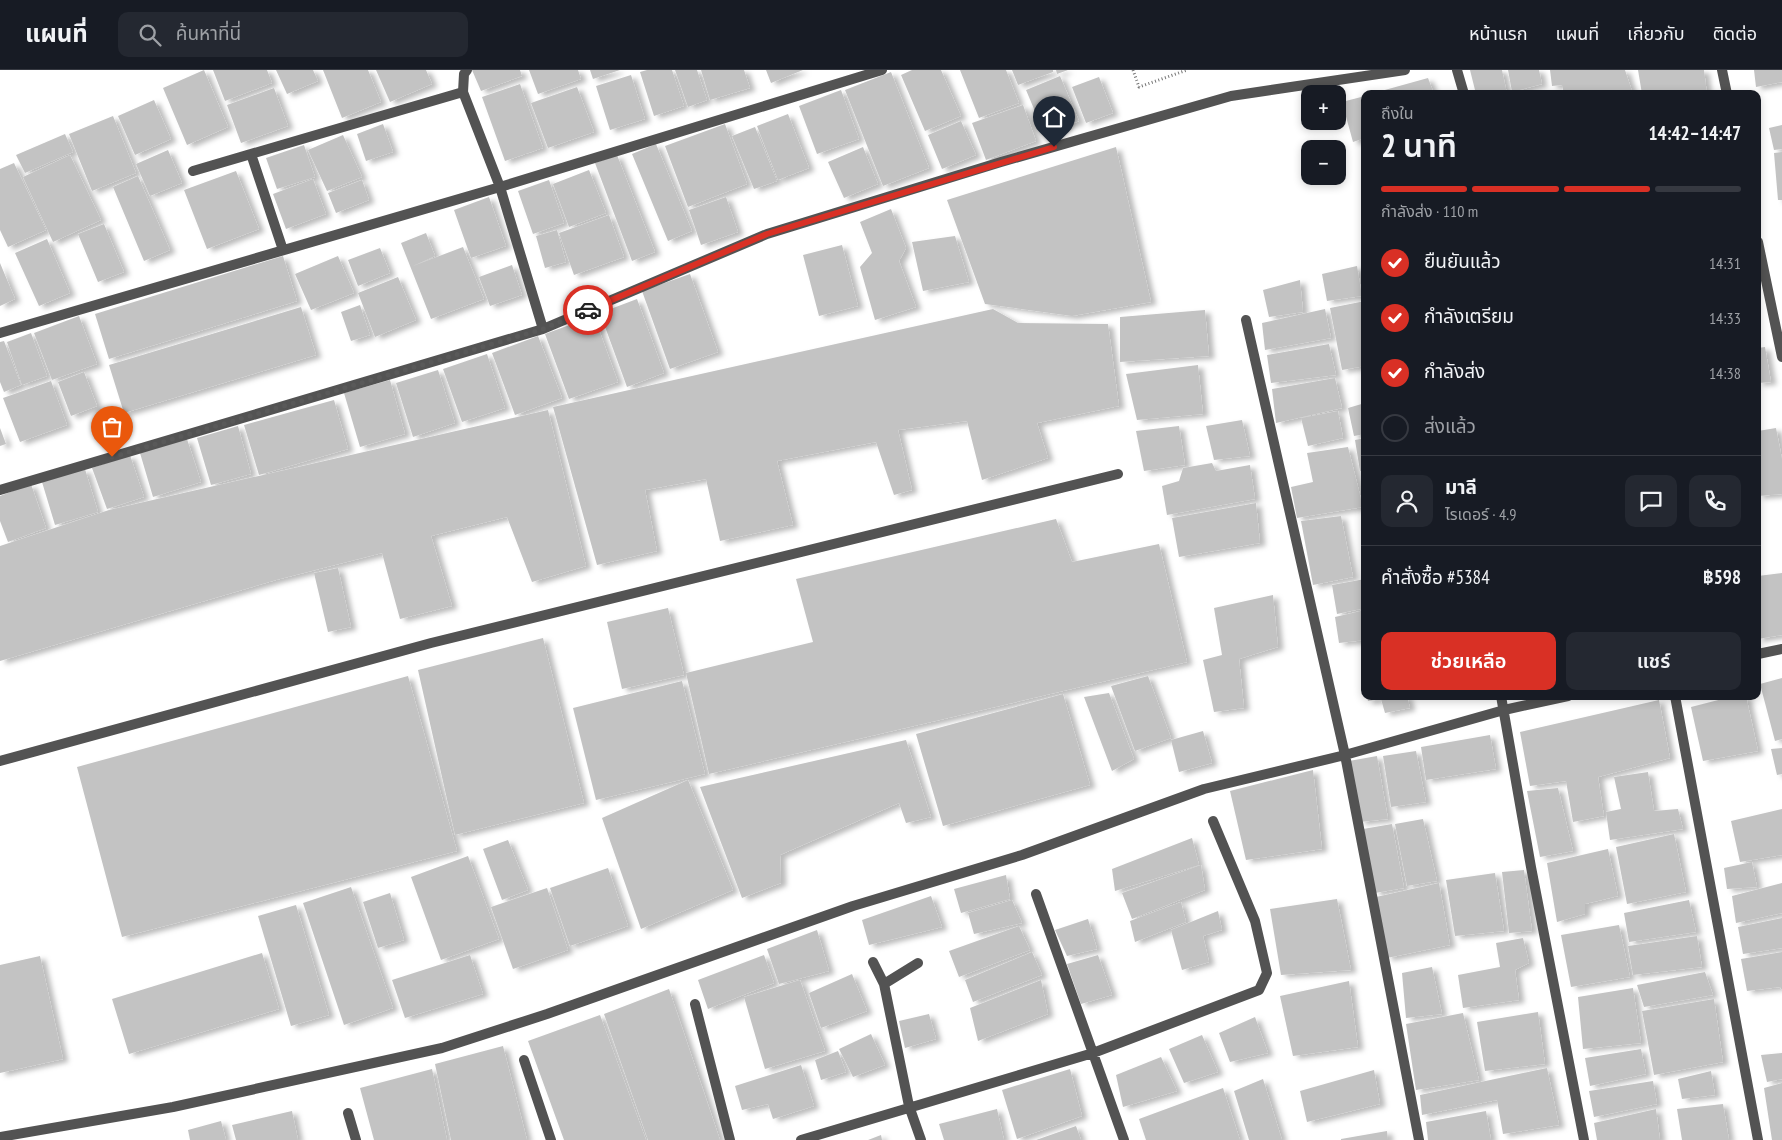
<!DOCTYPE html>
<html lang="th">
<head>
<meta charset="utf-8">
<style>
	body { margin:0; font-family:"PT Sans Narrow","Noto Sans Thai",sans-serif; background:#242831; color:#f1f3f6; height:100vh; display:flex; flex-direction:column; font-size:19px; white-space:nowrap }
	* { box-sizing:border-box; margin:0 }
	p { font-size:16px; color:#9ea1a6 }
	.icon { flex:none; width:28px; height:28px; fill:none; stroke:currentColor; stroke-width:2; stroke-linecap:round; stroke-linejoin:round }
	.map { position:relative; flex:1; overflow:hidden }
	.panel { position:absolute; left:1361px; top:20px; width:400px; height:610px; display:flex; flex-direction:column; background:#171b24; border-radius:10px; box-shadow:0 2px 8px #0003 }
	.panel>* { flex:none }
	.buttons { position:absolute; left:1301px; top:15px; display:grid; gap:10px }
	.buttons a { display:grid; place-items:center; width:45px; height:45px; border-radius:10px; background:#171b24; box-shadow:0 2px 8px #0003; font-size:25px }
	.pin { position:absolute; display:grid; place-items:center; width:42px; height:42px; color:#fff; margin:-51px -21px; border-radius:50% 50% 50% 0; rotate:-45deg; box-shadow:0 0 5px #0007 }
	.pin .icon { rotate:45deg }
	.courier { position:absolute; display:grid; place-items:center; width:50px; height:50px; margin:-25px; border:4px solid #d93025; border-radius:50%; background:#fff; color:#222; box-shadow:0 1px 6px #0007 }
	.summary em { font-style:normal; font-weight:600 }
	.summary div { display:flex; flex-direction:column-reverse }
	.summary { display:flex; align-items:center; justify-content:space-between; height:85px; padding:0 20px }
	h1 { font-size:32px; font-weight:600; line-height:38px }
	.bar { display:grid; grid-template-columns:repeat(4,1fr); gap:8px 5px; align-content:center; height:60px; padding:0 20px }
	.bar i { height:6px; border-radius:4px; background:#363941 }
	.bar .on { background:#d93025 }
	.bar p { grid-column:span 4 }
	.line { display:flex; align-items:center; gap:12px; padding:0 20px; border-top:1px solid #363941 }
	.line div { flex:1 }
	.round { display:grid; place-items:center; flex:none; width:52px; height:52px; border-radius:10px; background:#242831 }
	ol { padding:0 20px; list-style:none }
	li { display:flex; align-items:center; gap:15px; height:55px }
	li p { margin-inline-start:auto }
	li .icon { padding:5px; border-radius:50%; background:#d93025; color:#fff; stroke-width:4 }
	li:last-child { color:#9ea1a6 }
	li i { width:28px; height:28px; border:2px solid #363941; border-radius:50% }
	.cta { display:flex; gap:10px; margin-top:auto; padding:10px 20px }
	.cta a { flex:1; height:58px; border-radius:10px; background:#d93025; color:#fff; font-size:20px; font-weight:600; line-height:58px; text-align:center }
	.cta a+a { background:#242831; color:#f1f3f6 }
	header { display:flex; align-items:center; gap:30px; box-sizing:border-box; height:70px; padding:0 25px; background:#171b24; border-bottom:1px solid #363941 }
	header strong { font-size:24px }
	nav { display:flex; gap:28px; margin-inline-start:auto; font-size:18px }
	.search { width:350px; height:45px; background:#242831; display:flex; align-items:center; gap:12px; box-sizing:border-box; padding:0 18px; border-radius:10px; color:#9ea1a6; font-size:19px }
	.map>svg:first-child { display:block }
	.building { fill:#c3c3c3; filter:url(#shadow) }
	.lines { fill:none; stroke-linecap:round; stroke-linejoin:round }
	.path { stroke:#757575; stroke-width:3; stroke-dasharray:1 2.5; stroke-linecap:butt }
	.street { stroke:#535353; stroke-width:10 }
	.done { stroke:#595959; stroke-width:5; stroke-dasharray:0 9 }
	.route { stroke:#d93025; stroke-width:6 }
</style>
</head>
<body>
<header>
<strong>แผนที่</strong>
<div class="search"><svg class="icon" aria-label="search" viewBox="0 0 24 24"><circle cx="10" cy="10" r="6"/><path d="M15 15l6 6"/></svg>ค้นหาที่นี่</div>
<nav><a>หน้าแรก</a><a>แผนที่</a><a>เกี่ยวกับ</a><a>ติดต่อ</a></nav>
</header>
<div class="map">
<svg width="1782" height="1070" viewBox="0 0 1782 1070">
	<defs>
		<filter id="shadow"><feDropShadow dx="5.5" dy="3" stdDeviation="2.5" flood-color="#0004"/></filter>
	</defs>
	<rect width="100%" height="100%" fill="#fff"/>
	<path class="building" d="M204 0 228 57 187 75 163 18Z
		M213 0H267L272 13 225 31Z
		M276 0H313L318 11 287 24Z
		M323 0H368L381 32 342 48Z
		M376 0H426L432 14 390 32Z
		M472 0H520L522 6 481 21Z
		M529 0H578L581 9 538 24Z
		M590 0H620L593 9Z
		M647 0H672L684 36 654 46 640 2Z
		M675 0H697L707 30 688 37Z
		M701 0H744L750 18 710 30Z
		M766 0H803L771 13Z
		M912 0H941L961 46 925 61 901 5Z
		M960 0H1006L1019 33 979 48Z
		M1012 0H1053V2L1018 15Z
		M1056 0H1068L1057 4Z
		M1470 0H1502L1507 24H1476Z
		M1508 0H1539L1542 14 1512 22Z
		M1550 0H1625L1633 24H1564L1562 15 1552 16Z
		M1638 0H1704L1707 24H1642Z
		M1754 0H1782V12L1756 17Z
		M891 2 929 98 883 116 845 20Z
		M631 5 645 49 610 60 596 16Z
		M1060 6 1079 51 1045 65 1026 20Z
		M1099 7 1113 43 1086 53 1072 17Z
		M1428 8 1434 24H1374V23Z
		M520 14 543 78 505 91 482 27Z
		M577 17 594 62 548 78 531 33Z
		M274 18 288 56 241 73 227 35Z
		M841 20 859 69 817 84 799 36Z
		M1365 26V68L1353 72 1342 32Z
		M154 30 171 69 135 85 118 46Z
		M1023 35 1036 71 986 90 972 53Z
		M788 44 809 98 778 110 757 56Z
		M113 46 136 103 92 121 69 64Z
		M961 51 976 85 942 99 928 65Z
		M383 54 393 82 366 91 357 64Z
		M725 54 747 114 688 137 665 76Z
		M1782 55V79L1774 80 1769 58Z
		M755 57 777 111 754 119 732 66Z
		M65 64 73 82 25 103 16 85Z
		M343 65 362 107 327 121 308 80Z
		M656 74 692 161 668 171 632 84Z
		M304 75 315 107 277 119 266 88Z
		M863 77 878 114 844 128 828 92Z
		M1116 77 1151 232 1072 246 985 234 947 130Z
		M168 80 182 113 150 126 136 94Z
		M1782 82V130H1778L1774 83Z
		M70 85 101 150 53 172 23 107Z
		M617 85 655 182 632 191 595 93Z
		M14 93 46 160 8 177 0 160V99Z
		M589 100 606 143 569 157 553 114Z
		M236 101 259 159 207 179 184 120Z
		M138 106 170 180 144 191 113 117Z
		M313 109 326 144 286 159 273 124Z
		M362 110 369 130 336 143 328 123Z
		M549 110 564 153 533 164 518 121Z
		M489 127 506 176 471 188 454 140Z
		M726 127 738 162 701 175 689 140Z
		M891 139 906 178 899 191 916 237 875 250 860 197 872 183 860 152Z
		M609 145 624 187 574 205 559 163Z
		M104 154 124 202 98 212 78 164Z
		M557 160 566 192 545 198 536 166Z
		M426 163 435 186 413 196 463 177 484 229 431 249 401 173Z
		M955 166 969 212 923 221 912 172Z
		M47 169 70 223 39 236 15 183Z
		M842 175 858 236 819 246 803 185Z
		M380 178 390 203 358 216 348 190Z
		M283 186 297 231 109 289 95 244Z
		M338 186 354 223 311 240 295 204Z
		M0 193 15 229 0 236Z
		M512 195 522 225 490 236 479 207Z
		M1357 196 1362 226 1327 231 1322 204Z
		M690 204 718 282 670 299 642 221Z
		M398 207 416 250 375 267 358 223Z
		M1300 210 1303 242 1269 247 1263 220Z
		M637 229 664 303 627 317 600 243Z
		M1365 231V296L1342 300 1330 238Z
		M360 235 370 265 351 271 341 242Z
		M301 237 316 285 124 343 109 295Z
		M993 239 1018 253 1108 254 1119 336 1037 353 1048 388 982 410 967 351 898 360 912 420 894 425 876 372 777 391 793 455 720 471 706 409 645 420 657 481 597 495 553 337Z
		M1325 239 1331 268 1265 280 1262 253Z
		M1205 240 1209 286 1120 292V247Z
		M79 246 97 294 52 310 34 263Z
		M594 246 618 312 569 329 545 264Z
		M31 263 47 306 22 315 7 272Z
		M538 266 562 328 515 345 492 283Z
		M4 271 21 315 4 322 0 312V272Z
		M1329 274 1336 305 1271 313 1267 285Z
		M1765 277 1771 312 1758 313V278Z
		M487 284 505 338 462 352 443 299Z
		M1198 295 1203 344 1137 350 1126 304Z
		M438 300 455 353 413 367 396 313Z
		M84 302 97 336 71 346 58 312Z
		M1335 308 1342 338 1276 353 1272 319Z
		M390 310 405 364 360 377 344 323Z
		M51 311 67 355 20 372 3 328Z
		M334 330 348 379 259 405 244 355Z
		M1365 333V364L1354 366 1348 338Z
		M548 340 586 496 532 512 507 447 431 466 452 536 400 549 382 483 276 510 0 591V476L109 440Z
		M1338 341 1343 368 1308 376 1301 348Z
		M1242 350 1250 386 1214 390 1206 356Z
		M238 356 251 404 211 415 197 368Z
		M1179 356 1185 395 1144 401 1136 361Z
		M0 358 6 374 0 376Z
		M1776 358 1782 389V424L1758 426V361Z
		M1365 368V400L1360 401 1355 370Z
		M187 369 201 412 153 427 140 383Z
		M1348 377 1363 437 1297 448 1291 417 1313 412 1307 383Z
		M130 385 144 427 107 439 92 398Z
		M1212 393 1216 401 1250 395 1255 429 1167 445 1162 416 1179 411 1183 398Z
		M85 399 98 442 55 455 42 412Z
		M1361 406H1365V421H1364Z
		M31 414 46 458 8 472 0 451V426Z
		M1256 433 1260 473 1179 487 1172 448Z
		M1341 446 1353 507 1313 515 1301 451Z
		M1056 449 1072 492 1159 474 1187 592 709 704 686 603 813 572 796 509Z
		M338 498 351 557 328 562 314 503Z
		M1782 503V565L1758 569V506Z
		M1365 509V538L1337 544 1332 515Z
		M1273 525 1278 577 1239 589 1244 638 1214 642 1203 590 1222 585 1214 538Z
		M668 538 684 605 622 619 607 552Z
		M1365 540V570L1339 573 1335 547Z
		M543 568 584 733 455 765 418 600Z
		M1365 603V615H1364L1362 604Z
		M408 606 457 781 122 867 77 697Z
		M1148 606 1171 668 1135 681 1111 616Z
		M1782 608V669L1775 671 1760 614Z
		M682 611 705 704 596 730 573 638Z
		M1109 623 1134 689 1112 701 1084 627Z
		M1063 624 1090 715 943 756 916 664Z
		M1367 626H1407L1410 638 1385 643 1381 629 1368 631Z
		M1734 626H1746L1758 681 1703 691 1691 637Z
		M1659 630 1670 688 1598 707 1604 746 1573 752 1566 711 1530 716 1520 662Z
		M1203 661 1212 693 1179 702 1171 670Z
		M1490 665 1496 699 1426 710 1421 677Z
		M906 670 931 747 906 753 899 733 780 785 781 813 742 828 700 717Z
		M1782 678V704L1777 705 1771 679Z
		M1416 681 1426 732 1391 737 1383 686Z
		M1377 686 1388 749 1360 752 1349 691Z
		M1313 700 1322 779 1246 790 1230 721Z
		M1648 702 1654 741 1678 739 1683 759 1610 770 1606 742 1621 739 1614 707Z
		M688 710 733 820 641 859 602 748Z
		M1558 718 1573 781 1540 787 1527 721Z
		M1782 739V785L1740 792 1731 751Z
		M1423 749 1437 811 1407 816 1395 754Z
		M1392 754 1404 818 1375 823 1363 759Z
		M1674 764 1686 822 1627 834 1616 777Z
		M1192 768 1199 795 1115 821 1112 799Z
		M508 770 528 820 502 830 483 779Z
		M1608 779 1618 826 1585 834V844L1557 852 1547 793Z
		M468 786 499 869 441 890 411 807Z
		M1752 792 1757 817 1727 819 1724 798Z
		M1201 795 1205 820 1132 849 1122 823Z
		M608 798 628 856 570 876 550 818Z
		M1524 800 1532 861 1509 863 1502 802Z
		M1495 803 1504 861 1455 866 1446 810Z
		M1006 805 1010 829 961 843 954 819Z
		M1439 813 1450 875 1387 888 1376 827Z
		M1782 813V843L1736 853 1732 826Z
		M351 817 393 938 344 955 303 833Z
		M547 818 568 880 513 899 491 837Z
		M390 823 404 870 378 878 363 832Z
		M931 826 942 857 869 875 862 850Z
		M1337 829 1351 900 1281 905 1270 839Z
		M1012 830 1022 853 974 864 968 843Z
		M1689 830 1696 862 1629 872 1624 843Z
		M1181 832 1186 852 1135 872 1130 851Z
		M296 835 329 945 291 956 258 846Z
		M1218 841 1222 860 1203 866 1209 892 1182 900 1171 860Z
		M1782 848V878L1743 884 1738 857Z
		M1088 849 1097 879 1067 886 1055 860Z
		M1619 855 1630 907 1571 917 1561 865Z
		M1019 856 1030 880 959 907 949 881Z
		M817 860 829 901 779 914 767 879Z
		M1697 866 1702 897 1633 905 1628 876Z
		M1523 868 1529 893 1515 900 1519 930 1463 938 1458 905 1500 897 1496 873Z
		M1032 882 1042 905 973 932 965 910Z
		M1782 882V920L1780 917 1747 921 1741 889Z
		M262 883 279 939 129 984 112 929Z
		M470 885 483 924 405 948 392 910Z
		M764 885 774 913 708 939 698 910Z
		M1098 885 1112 925 1081 934 1067 894Z
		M40 886 63 989 0 1003V895Z
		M1432 897 1442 944 1406 948 1402 903Z
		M1705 902 1713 925 1644 937 1637 915Z
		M852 904 867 941 821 958 809 923Z
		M800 910 825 981 765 999 744 927Z
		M1041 910 1048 944 978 971 970 938Z
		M1349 911 1358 977 1293 986 1280 926Z
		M1633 918 1641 973 1583 979 1578 927Z
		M669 919 720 1070H648L604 944Z
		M1714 929 1723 992 1654 1005 1642 941Z
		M1538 942 1545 994 1485 1001 1477 952Z
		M1463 943 1479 1010 1416 1020 1406 954Z
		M929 944 936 969 905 978 899 951Z
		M600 945 646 1070H564L528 971Z
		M1255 947 1268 983 1230 992 1219 963Z
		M871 964 885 995 853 1007 839 979Z
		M1202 965 1218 1002 1184 1013 1169 979Z
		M503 976 527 1070H451L435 994Z
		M1641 979 1646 1004 1590 1016 1585 988Z
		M838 981 846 1002 821 1010 815 990Z
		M1782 983V1009L1767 1012 1761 985Z
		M1161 987 1177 1021 1123 1037 1116 1005Z
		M801 995 814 1036 773 1049 768 1034 742 1040 735 1016Z
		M1547 998 1559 1055 1503 1064 1497 1030 1422 1045 1420 1025Z
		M432 999 447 1070H374L360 1018Z
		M1070 999 1082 1046 1017 1069 1002 1020Z
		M1374 1000 1380 1034 1307 1052 1300 1021Z
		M1711 1001 1715 1025 1682 1029 1678 1009Z
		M1263 1009 1282 1070H1249L1234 1021Z
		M1653 1011 1657 1034 1594 1047 1589 1021Z
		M1782 1013V1070H1772L1764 1018Z
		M1223 1018 1240 1070H1146L1139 1049Z
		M1723 1034 1729 1070H1682L1677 1039Z
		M997 1039 1004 1070H944L939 1054Z
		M1656 1039 1660 1070H1597L1594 1053Z
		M292 1041 298 1070H236L232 1055Z
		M1486 1041 1491 1070H1428L1426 1052Z
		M221 1051 226 1070H190L188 1060Z
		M1076 1056 1081 1070H1036Z
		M1387 1061 1388 1070H1341V1069Z
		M881 1065 882 1070H868Z"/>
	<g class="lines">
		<path class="path" d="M1133 0 1139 17 1187 0"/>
		<path class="street" d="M467 0 464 4 463 22 500 117 543 259
			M1457 0 1464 24
			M1722 0 1727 24
			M251 84 283 180
			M193 101 463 22
			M1758 172 1782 287
			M1246 250 1345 685 1419 1070
			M0 263 500 117 882 0
			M0 420 543 259 767 164 1001 92 1231 26 1405 0
			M1758 584 1782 579
			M1501 626 1531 797 1584 1070
			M1675 626 1758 1070
			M0 691 431 573 1118 404
			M1036 824 1124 1070
			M873 892 884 914
			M918 893 884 914 909 1036 921 1070
			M695 934 730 1070
			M524 990 551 1070
			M348 1043 356 1070
			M0 1067 173 1037 442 978 547 944 853 836 1022 785 1204 719 1345 685 1504 640 1568 626
			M801 1070 1093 983 1259 920 1267 903 1255 851 1213 751"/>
	</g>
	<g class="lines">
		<path class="done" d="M112 387 543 259 588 240"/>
		<path class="route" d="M588 240 767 164 1054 77"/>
	</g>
</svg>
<div class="buttons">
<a>+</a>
<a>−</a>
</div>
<div class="pin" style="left:112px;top:387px;background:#ea580c"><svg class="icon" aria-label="bag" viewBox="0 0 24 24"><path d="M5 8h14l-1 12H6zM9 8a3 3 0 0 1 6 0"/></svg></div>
<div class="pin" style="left:1054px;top:77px;background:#1f2937"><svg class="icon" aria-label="home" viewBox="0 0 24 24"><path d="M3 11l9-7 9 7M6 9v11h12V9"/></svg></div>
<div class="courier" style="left:588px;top:240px"><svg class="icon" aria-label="car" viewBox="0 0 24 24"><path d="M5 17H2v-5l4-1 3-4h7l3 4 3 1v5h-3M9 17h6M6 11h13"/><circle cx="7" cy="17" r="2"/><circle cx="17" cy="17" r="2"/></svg></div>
<section class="panel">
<div class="summary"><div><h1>2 นาที</h1><p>ถึงใน</p></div><em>14:42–14:47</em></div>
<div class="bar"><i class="on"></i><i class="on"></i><i class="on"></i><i></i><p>กำลังส่ง · 110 m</p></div>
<ol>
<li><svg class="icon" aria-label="check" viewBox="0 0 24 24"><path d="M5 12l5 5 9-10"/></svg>ยืนยันแล้ว<p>14:31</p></li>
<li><svg class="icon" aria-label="check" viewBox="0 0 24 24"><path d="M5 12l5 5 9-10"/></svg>กำลังเตรียม<p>14:33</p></li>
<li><svg class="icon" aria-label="check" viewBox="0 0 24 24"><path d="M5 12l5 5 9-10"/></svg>กำลังส่ง<p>14:38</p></li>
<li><i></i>ส่งแล้ว</li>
</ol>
<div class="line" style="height:90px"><a class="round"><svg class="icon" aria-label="person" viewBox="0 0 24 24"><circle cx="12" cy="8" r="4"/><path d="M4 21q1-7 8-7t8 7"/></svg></a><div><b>มาลี</b><p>ไรเดอร์ · 4.9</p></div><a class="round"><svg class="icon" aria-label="chat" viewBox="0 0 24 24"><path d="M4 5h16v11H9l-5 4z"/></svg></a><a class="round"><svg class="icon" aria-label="phone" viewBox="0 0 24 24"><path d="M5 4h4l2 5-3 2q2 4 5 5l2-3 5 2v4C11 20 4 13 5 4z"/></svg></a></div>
<div class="line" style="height:65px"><div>คำสั่งซื้อ #5384</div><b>฿598</b></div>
<div class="cta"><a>ช่วยเหลือ</a><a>แชร์</a></div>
</section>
</div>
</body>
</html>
